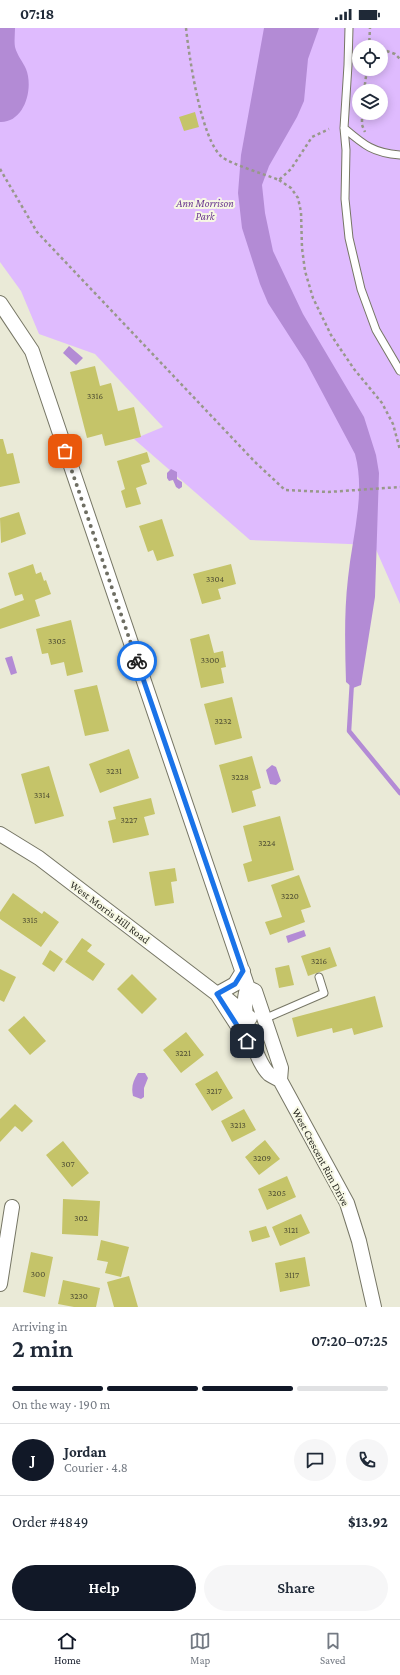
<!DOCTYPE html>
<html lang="en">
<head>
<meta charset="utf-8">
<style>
	body { margin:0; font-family:"Crimson Pro",serif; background:#f6f6f7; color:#1f2937; height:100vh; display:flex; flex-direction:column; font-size:15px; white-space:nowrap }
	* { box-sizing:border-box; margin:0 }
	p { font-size:13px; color:#747a83 }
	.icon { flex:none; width:22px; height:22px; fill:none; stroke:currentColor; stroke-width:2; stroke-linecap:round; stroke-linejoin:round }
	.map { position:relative; height:1279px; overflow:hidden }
	.sheet { display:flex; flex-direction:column; background:#fff; flex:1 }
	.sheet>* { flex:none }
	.controls { position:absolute; left:352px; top:12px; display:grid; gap:8px }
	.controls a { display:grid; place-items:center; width:36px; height:36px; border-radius:50%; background:#fff; box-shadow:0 2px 10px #0003; font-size:20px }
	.pin { position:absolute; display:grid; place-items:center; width:34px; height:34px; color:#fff; margin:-17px; border-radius:8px; box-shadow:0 2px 6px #0006 }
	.courier { position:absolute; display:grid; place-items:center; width:40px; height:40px; margin:-20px; border:3px solid #1a73e8; border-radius:50%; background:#fff; color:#222; box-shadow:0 1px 5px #0007 }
	.summary em { font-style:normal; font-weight:600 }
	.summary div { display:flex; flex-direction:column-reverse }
	.summary { display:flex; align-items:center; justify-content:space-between; height:68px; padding:0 12px }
	h1 { font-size:26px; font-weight:600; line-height:30px }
	.bar { display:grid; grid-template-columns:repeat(4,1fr); gap:6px 4px; align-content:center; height:48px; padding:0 12px }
	.bar i { height:5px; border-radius:3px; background:#e0e1e3 }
	.bar .current { background:#111827 }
	.bar p { grid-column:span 4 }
	.line { display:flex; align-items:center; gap:10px; padding:0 12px; border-top:1px solid #e0e1e3 }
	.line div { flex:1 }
	.round { display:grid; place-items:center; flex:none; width:42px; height:42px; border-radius:21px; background:#f6f6f7 }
	.action { display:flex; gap:8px; margin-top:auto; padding:8px 12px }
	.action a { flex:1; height:46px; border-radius:24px; background:#111827; color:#fff; font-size:16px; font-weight:600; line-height:46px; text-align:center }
	.action a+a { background:#f6f6f7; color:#1f2937 }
	.status { display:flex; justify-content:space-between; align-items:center; height:28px; padding:0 20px; background:#fff; direction:ltr }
	.status svg { height:11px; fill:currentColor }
	.tabs { display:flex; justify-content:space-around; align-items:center; height:56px; border-top:1px solid #e0e1e3; background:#fff; font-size:11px; color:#747a83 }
	.tabs a { display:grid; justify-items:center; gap:2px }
	.tabs .current { color:#111827 }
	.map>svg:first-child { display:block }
	.green { fill:#dfbbfe; fill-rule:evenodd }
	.water { fill:#b38bd5 }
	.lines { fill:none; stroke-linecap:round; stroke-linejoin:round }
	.stream { stroke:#b38bd5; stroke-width:4.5 }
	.building { fill:#c5c469 }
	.lane-casing { stroke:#767665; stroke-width:9 }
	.street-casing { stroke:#767665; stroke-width:16 }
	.path { stroke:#98988a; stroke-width:2.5; stroke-dasharray:3 3; stroke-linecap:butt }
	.lane { stroke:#fff; stroke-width:7 }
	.street { stroke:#fff; stroke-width:14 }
	.done { stroke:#6e6e63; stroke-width:4; stroke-dasharray:0 7.2 }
	.route { stroke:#1a73e8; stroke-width:5 }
	.labels { text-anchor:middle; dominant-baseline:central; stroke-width:4; stroke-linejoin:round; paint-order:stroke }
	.number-label { font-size:9px; fill:#525135 }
	.park-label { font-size:11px; font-style:italic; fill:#6a378f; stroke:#f7f8e4 }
	.street-label { font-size:11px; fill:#2b2b24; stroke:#f7f8e4 }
</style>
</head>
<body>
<div class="status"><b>07:18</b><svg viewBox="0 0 49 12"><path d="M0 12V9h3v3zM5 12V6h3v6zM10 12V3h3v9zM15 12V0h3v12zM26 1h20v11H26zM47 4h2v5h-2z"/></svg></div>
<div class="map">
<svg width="400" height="1279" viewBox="0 0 400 1279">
	<rect width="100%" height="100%" fill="#eaead7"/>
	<path class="green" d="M0 0H400V576L374 517 250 512 134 411 163 399 95 326 39 306 21 263 0 234ZM359 19H381V41H359ZM359 63H381V85H359Z"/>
	<path class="water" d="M0 0H15C15 6 14 13 15 19 17 27 23 34 26 41 34 61 24 95 0 94Z
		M264 0H319L308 31 304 73 297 89 269 138 262 157 265 185 273 223 303 286 364 389 376 427 379 445 375 569 361 657 353 660 346 654C345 619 344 584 348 550 352 509 366 466 355 426L306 334 268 275 260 256 242 200 238 165 241 127Z
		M69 318 83 330 76 337 63 325Z
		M171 441 177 444V451L182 454V459L179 461 176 459 173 452 169 453 167 450V445Z
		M12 628 17 645 11 647 5 630Z
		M272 737 276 739 281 753 276 757 270 756 266 742Z
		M304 902 306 908 288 915 286 908Z
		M138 1045H145L148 1050 144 1060V1069L141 1071 133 1068C131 1059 133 1053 138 1045Z"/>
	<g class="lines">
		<path class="stream" d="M352 653 349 703 400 765"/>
	</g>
	<path class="building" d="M195 84 199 99 184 103 179 89Z
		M95 338 100 358 111 355 118 383 134 379 141 409 105 418 102 406 87 410 70 344Z
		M0 411H3L7 426 13 425 20 455 0 459Z
		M147 424 150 434 141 437 147 456 136 460 141 476 126 480 121 463 125 461 117 433Z
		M19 484 26 506 1 515 0 490Z
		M162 491 174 528 157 533 153 522 148 524 139 498Z
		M33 536 36 546 41 544 44 553 46 552 51 566 35 572 40 588 0 601V581L24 572 22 566 15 568 8 545Z
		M231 536 236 556 218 561 221 571 202 576 193 546Z
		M71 592 83 644 67 648 64 634 51 637 48 625 42 626 36 601Z
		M209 606 214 625 223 623 226 639 221 640 224 655 201 660 190 611Z
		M97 657 109 703 85 708 74 662Z
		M232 669 242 710 215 717 204 676Z
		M129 721 139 750 100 765 89 736Z
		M252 728 261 760 252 763 256 778 232 785 219 737Z
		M49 738 64 788 35 796 21 746Z
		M151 770 155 786 144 789 149 807 113 815 108 793 116 791 113 779Z
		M280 788 294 842 248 854 243 836 252 833 243 798Z
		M175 840 177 853 171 854 174 875 155 878 149 844Z
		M299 847 311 879 301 882 305 894 270 907 265 894 282 889 271 857Z
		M13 865 42 886 44 883 59 894 41 919 0 891V884Z
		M82 910 92 917 87 923 105 936 93 953 65 934Z
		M330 919 337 938 308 948 301 928Z
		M50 922 63 931 54 944 42 936Z
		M289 937 294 957 279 960 275 940Z
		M0 941 16 949 4 974 0 972Z
		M132 946 157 971 142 986 117 961Z
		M375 968 383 999 354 1007 352 1000 333 1005 332 1000 297 1009 292 990Z
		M24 988 46 1013 30 1027 8 1002Z
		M186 1004 204 1027 181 1045 163 1022Z
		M217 1043 233 1070 212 1083 195 1056Z
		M15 1076 33 1093 22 1104 15 1098 0 1114V1091Z
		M244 1081 256 1102 232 1114 221 1093Z
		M265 1112 280 1131 259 1147 245 1129Z
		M63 1113 89 1145 72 1159 46 1127Z
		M287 1148 296 1169 267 1182 258 1161Z
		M63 1171 100 1173 98 1208 62 1206Z
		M301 1186 310 1205 280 1218 272 1199Z
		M266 1198 270 1209 252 1214 249 1203Z
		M101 1212 129 1219 121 1249 105 1245 108 1234 97 1232Z
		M31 1224 53 1229 45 1269 23 1264Z
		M305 1229 310 1258 280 1264 275 1235Z
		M129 1248 138 1279H114L107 1254Z
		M63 1252 100 1260 96 1279H74L58 1276Z"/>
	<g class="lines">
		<defs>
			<path id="lane" d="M349 0 348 37 344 100 346 122 345 171 349 210 361 261 376 302 400 343
				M344 100C364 117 373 125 400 127
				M264 991 324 965 319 949"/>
			<path id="street" d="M0 275 32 323 248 960
				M0 806 39 830 217 966 235 956 243 943
				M250 990 227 971 217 966 250 1017
				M280 1052 281 1040 255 963 248 960C238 976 255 1033 269 1046 272 1048 276 1050 280 1052L347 1175 359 1213 374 1279
				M0 1256 12 1179"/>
		</defs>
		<use href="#lane" class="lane-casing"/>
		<use href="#street" class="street-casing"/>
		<path class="path" d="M186 0C189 28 201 112 222 129 233 137 264 146 279 152L291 141 312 109 329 101
			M369 19 370 0
			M381 21 395 26 400 31
			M364 63 367 41
			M362 85V97L365 104
			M0 141 37 204 255 434 285 462 328 464 400 459
			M279 152 291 160 298 170 301 184 302 220 305 243 313 270 331 307 354 341 382 375 393 396 400 422"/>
		<use href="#lane" class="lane"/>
		<use href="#street" class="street"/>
	</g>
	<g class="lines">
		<path class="done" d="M65 423 137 633"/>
		<path class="route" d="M137 633 243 943 235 956 217 966 247 1013"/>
	</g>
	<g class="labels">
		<g class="number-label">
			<text x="95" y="368">3316</text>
			<text x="215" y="551">3304</text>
			<text x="57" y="613">3305</text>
			<text x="210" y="632">3300</text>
			<text x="223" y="693">3232</text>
			<text x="114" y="743">3231</text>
			<text x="240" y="749">3228</text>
			<text x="42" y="767">3314</text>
			<text x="129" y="792">3227</text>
			<text x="267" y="815">3224</text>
			<text x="290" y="868">3220</text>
			<text x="30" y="892">3315</text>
			<text x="319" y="933">3216</text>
			<text x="183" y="1025">3221</text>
			<text x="214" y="1063">3217</text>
			<text x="238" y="1097">3213</text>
			<text x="262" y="1130">3209</text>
			<text x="68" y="1136">307</text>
			<text x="277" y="1165">3205</text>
			<text x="81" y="1190">302</text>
			<text x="291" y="1202">3121</text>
			<text x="38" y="1246">300</text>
			<text x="292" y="1247">3117</text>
			<text x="79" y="1268">3230</text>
		</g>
		<g class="park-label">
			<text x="205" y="175">Ann Morrison<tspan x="205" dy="13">Park</tspan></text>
		</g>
		<g class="street-label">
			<text transform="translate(110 884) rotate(37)">West Morris Hill Road</text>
			<text transform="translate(321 1129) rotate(62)">West Crescent Rim Drive</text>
		</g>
	</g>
</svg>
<div class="controls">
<a><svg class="icon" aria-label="locate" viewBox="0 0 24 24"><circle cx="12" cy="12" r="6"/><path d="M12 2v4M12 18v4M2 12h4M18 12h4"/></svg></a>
<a><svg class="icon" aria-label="layers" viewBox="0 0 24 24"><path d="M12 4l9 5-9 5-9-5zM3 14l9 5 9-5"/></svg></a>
</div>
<div class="pin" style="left:65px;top:423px;background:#ea580c"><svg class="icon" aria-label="bag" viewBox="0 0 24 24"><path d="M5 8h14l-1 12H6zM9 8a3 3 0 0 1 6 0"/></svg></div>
<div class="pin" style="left:247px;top:1013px;background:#1f2937"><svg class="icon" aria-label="home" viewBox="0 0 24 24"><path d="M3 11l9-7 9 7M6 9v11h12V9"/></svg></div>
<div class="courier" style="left:137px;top:633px"><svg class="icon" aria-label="bike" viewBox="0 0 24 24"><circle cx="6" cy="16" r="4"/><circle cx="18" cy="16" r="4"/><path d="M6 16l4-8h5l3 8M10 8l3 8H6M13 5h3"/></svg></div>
</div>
<section class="sheet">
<div class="summary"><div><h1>2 min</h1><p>Arriving in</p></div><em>07:20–07:25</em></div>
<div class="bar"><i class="current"></i><i class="current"></i><i class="current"></i><i></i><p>On the way · 190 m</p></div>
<div class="line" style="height:72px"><b class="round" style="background:#111827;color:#fff">J</b><div><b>Jordan</b><p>Courier · 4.8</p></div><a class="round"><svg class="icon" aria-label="chat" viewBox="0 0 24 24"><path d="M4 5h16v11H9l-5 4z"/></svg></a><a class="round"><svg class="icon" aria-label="phone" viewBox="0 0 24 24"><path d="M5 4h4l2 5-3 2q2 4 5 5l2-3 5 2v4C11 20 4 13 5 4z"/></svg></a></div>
<div class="line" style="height:52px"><div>Order #4849</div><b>$13.92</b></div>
<div class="action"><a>Help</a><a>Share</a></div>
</section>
<nav class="tabs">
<a class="current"><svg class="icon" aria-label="home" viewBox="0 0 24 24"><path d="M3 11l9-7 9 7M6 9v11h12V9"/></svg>Home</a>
<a><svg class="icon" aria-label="map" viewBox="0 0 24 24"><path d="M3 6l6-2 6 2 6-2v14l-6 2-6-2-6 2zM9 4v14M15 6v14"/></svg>Map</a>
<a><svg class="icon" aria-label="saved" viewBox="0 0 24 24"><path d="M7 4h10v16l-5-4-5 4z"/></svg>Saved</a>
</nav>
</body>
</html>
